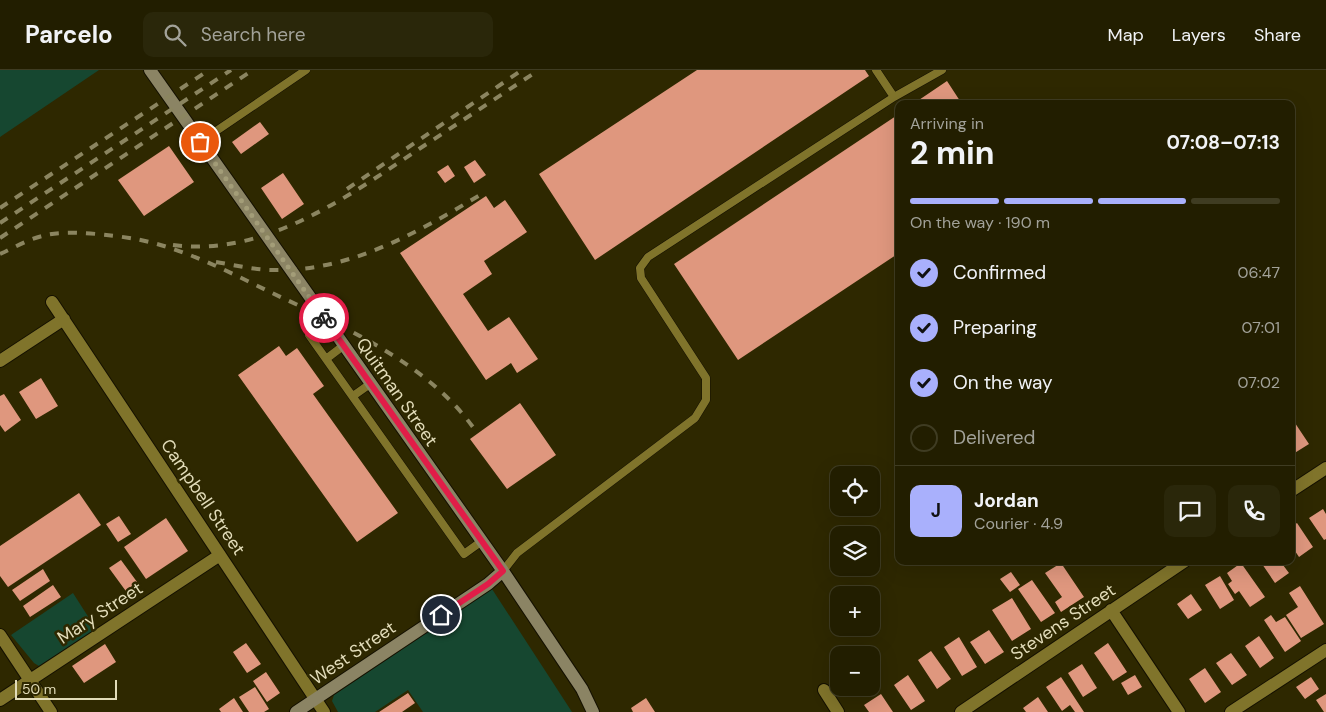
<!DOCTYPE html>
<html lang="en">
<head>
<meta charset="utf-8">
<style>
	body { margin:0; font-family:"DM Sans",sans-serif; background:#2a270a; color:#f1f3f6; height:100vh; display:flex; flex-direction:column; font-size:19px; white-space:nowrap }
	* { box-sizing:border-box; margin:0 }
	p { font-size:16px; color:#a2a299 }
	.icon { flex:none; width:28px; height:28px; fill:none; stroke:currentColor; stroke-width:2; stroke-linecap:round; stroke-linejoin:round }
	.map { position:relative; flex:1; overflow:hidden }
	.drawer { position:absolute; left:895px; top:30px; width:400px; height:465px; display:flex; flex-direction:column; background:#221e00; border-radius:10px; box-shadow:0 5px 20px #0002,0 0 0 1px #3f3c22 }
	.drawer>* { flex:none }
	.buttons { position:absolute; left:830px; top:396px; display:grid; gap:10px }
	.buttons a { display:grid; place-items:center; width:50px; height:50px; border-radius:10px; background:#221e00; box-shadow:0 5px 20px #0002,0 0 0 1px #3f3c22; font-size:25px }
	.scale { position:absolute; left:15px; bottom:12px; width:102px; box-sizing:border-box; padding-left:5px; border:2px solid #e2dcb9; border-top:0; font-size:14px; line-height:18px; white-space:nowrap; color:#e2dcb9; -webkit-text-stroke:4px #2e2800; paint-order:stroke }
	.pin { position:absolute; display:grid; place-items:center; width:42px; height:42px; color:#fff; margin:-21px; border:2px solid #fff; border-radius:50%; box-shadow:0 1px 5px #0007 }
	.courier { position:absolute; display:grid; place-items:center; width:50px; height:50px; margin:-25px; border:4px solid #e11d48; border-radius:50%; background:#fff; color:#222; box-shadow:0 1px 6px #0007 }
	.head em { font-style:normal; font-weight:700 }
	.head div { display:flex; flex-direction:column-reverse }
	.head { display:flex; align-items:center; justify-content:space-between; height:85px; padding:0 15px }
	h1 { font-size:32px; font-weight:700; line-height:38px }
	.bar { display:grid; grid-template-columns:repeat(4,1fr); gap:8px 5px; align-content:center; height:60px; padding:0 15px }
	.bar i { height:6px; border-radius:4px; background:#3f3c22 }
	.bar .on { background:#a9b0fc }
	.bar p { grid-column:span 4 }
	.line { display:flex; align-items:center; gap:12px; padding:0 15px; border-top:1px solid #3f3c22 }
	.line div { flex:1 }
	.round { display:grid; place-items:center; flex:none; width:52px; height:52px; border-radius:10px; background:#2a270a }
	ol { padding:0 15px; list-style:none }
	li { display:flex; align-items:center; gap:15px; height:55px }
	li p { margin-inline-start:auto }
	li .icon { padding:5px; border-radius:50%; background:#a9b0fc; color:#111; stroke-width:4 }
	li:last-child { color:#a2a299 }
	li i { width:28px; height:28px; border:2px solid #3f3c22; border-radius:50% }
	header { display:flex; align-items:center; gap:30px; box-sizing:border-box; height:70px; padding:0 25px; background:#221e00; border-bottom:1px solid #3f3c22 }
	header strong { font-size:24px }
	nav { display:flex; gap:28px; margin-inline-start:auto; font-size:18px }
	.search { width:350px; height:45px; background:#2a270a; display:flex; align-items:center; gap:12px; box-sizing:border-box; padding:0 18px; border-radius:10px; color:#a2a299; font-size:19px }
	.map>svg:first-child { display:block }
	.green { fill:#164730 }
	.building { fill:#df977e }
	.lines { fill:none; stroke-linecap:round; stroke-linejoin:round }
	.lane-casing { stroke:#141000; stroke-width:9 }
	.street-casing { stroke:#141000; stroke-width:14 }
	.secondary-casing { stroke:#141000; stroke-width:14 }
	.lane { stroke:#80742b; stroke-width:8 }
	.street { stroke:#80742b; stroke-width:12 }
	.secondary { stroke:#8b8464; stroke-width:12 }
	.rail { stroke:#8b8560; stroke-width:4; stroke-dasharray:9 9; stroke-linecap:butt }
	.done { stroke:#a39d78; stroke-width:5; stroke-dasharray:0 9 }
	.route { stroke:#e11d48; stroke-width:6 }
	.labels { text-anchor:middle; dominant-baseline:central; stroke-width:5; stroke-linejoin:round; paint-order:stroke }
	.street-label { font-size:18px; fill:#e2dcb9; stroke:#2e2800 }
</style>
</head>
<body>
<header>
<strong>Parcelo</strong>
<div class="search"><svg class="icon" aria-label="search" viewBox="0 0 24 24"><circle cx="10" cy="10" r="6"/><path d="M15 15l6 6"/></svg>Search here</div>
<nav><a>Map</a><a>Layers</a><a>Share</a></nav>
</header>
<div class="map">
<svg width="1326" height="642" viewBox="0 0 1326 642">
	<rect width="100%" height="100%" fill="#2e2800"/>
	<path class="green" d="M0 0H99L0 67Z
		M492 519 572 642H423L408 620 375 642H338L332 631 334 625Z
		M73 523 96 559 39 596 34 593 11 565Z"/>
	<path class="building" d="M697 0H865L869 6 595 190 539 104Z
		M947 11 962 34H913Z
		M899 44V183L738 290 674 194Z
		M260 52 269 64 241 84 232 72Z
		M169 76 194 112 144 146 118 110Z
		M475 90 486 105 474 113 464 97Z
		M448 95 455 106 445 113 437 102Z
		M283 103 304 134 282 149 261 118Z
		M486 126 494 138 505 130 527 162 484 191 492 204 463 224 488 261 509 247 538 289 517 303 511 293 486 310 400 183Z
		M279 276 286 286 297 278 324 316 313 324 398 443 357 472 238 305Z
		M41 308 58 336 36 349 19 322Z
		M4 324 21 350 5 362 0 355V326Z
		M520 333 556 385 507 419 470 369Z
		M1291 347 1309 374 1293 384 1291 381Z
		M79 423 101 455 8 517 0 506V476Z
		M1323 439 1326 444V469L1324 470 1309 448Z
		M119 446 131 464 118 472 106 454Z
		M166 448 188 481 146 509 124 477Z
		M1297 453 1313 477 1299 487 1291 475V457Z
		M121 490 140 516 128 524 109 498Z
		M1260 491H1280L1289 503 1275 513Z
		M1061 493 1084 527 1061 542 1055 532 1062 527 1045 503Z
		M1241 493 1265 527 1250 537 1239 521 1235 524 1228 514 1232 511 1227 503Z
		M43 499 50 511 20 531 12 520Z
		M1011 502 1020 515 1010 522 1000 509Z
		M1220 506 1234 530 1220 539 1205 515Z
		M1032 510 1055 543 1041 552 1018 519Z
		M53 515 61 527 30 547 23 536Z
		M1300 516 1324 554 1301 568 1286 545 1298 537 1289 523Z
		M1191 524 1202 540 1188 549 1177 534Z
		M1012 528 1031 559 1012 571 992 540Z
		M1271 545 1276 552 1285 547 1301 571 1285 582 1264 550Z
		M989 560 1004 582 985 594 970 572Z
		M1259 566 1274 588 1260 598 1245 576Z
		M959 567 977 597 962 606 944 577Z
		M246 573 261 594 247 603 233 582Z
		M1108 573 1127 602 1113 611 1094 583Z
		M105 574 116 592 84 613 72 596Z
		M931 581 951 609 937 619 918 590Z
		M1231 583 1247 605 1232 615 1216 593Z
		M1082 594 1097 618 1083 627 1068 603Z
		M1205 598 1221 622 1205 633 1189 609Z
		M266 602 280 623 267 632 253 611Z
		M908 605 925 631 911 640 894 615Z
		M1135 605 1142 617 1128 625 1121 613Z
		M1061 607 1084 642H1075L1070 635 1062 641 1046 617Z
		M1311 607 1319 619 1305 629 1296 617Z
		M255 617 269 639 264 642H249L239 627Z
		M408 623 415 633 402 642H379Z
		M881 624 893 642H869L864 635Z
		M1326 624V642H1324L1316 630Z
		M1038 627 1048 642H1026L1023 638Z
		M234 628 243 642H221L219 639Z
		M646 628 655 642H633L631 638Z"/>
	<g class="lines">
		<defs>
			<path id="lane" d="M894 27 942 0
				M200 72 306 0
				M327 253 309 265 464 484 482 471
				M326 289 343 276
				M353 326 370 314
				M503 501 517 483 695 348 706 330V308L641 208 640 198 648 187 894 27 876 0"/>
			<path id="street" d="M52 232 324 642
				M0 291 64 249
				M1291 421 1326 398
				M1111 540 1179 642
				M0 565 51 642
				M824 620 838 642
				M0 630 220 485
				M961 642 1185 491
				M1231 642 1326 580"/>
			<path id="secondary" d="M150 0 503 501 582 619 593 642
				M296 642 488 514 503 501"/>
		</defs>
		<use href="#lane" class="lane-casing"/>
		<use href="#street" class="street-casing"/>
		<use href="#secondary" class="secondary-casing"/>
		<use href="#lane" class="lane"/>
		<use href="#street" class="street"/>
		<use href="#secondary" class="secondary"/>
		<path class="rail" d="M347 119 522 0
			M0 138 209 0
			M0 153 231 0
			M0 168 253 0
			M173 175C265 187 347 127 419 79 459 53 499 26 539 0
			M0 184C13 178 27 170 42 166 64 159 112 165 136 169 183 178 227 201 270 222 342 256 431 294 477 363
			M216 192C235 195 254 200 273 200 351 202 420 161 485 122"/>
	</g>
	<g class="lines">
		<path class="done" d="M200 72 324 248"/>
		<path class="route" d="M324 248 503 501 488 514 441 545"/>
	</g>
	<g class="labels">
		<g class="street-label">
			<text transform="translate(397 322) rotate(55)">Quitman Street</text>
			<text transform="translate(203 427) rotate(56)">Campbell Street</text>
			<text transform="translate(100 543) rotate(-33)">Mary Street</text>
			<text transform="translate(1063 552) rotate(-34)">Stevens Street</text>
			<text transform="translate(353 583) rotate(-34)">West Street</text>
		</g>
	</g>
</svg>
<div class="buttons">
<a><svg class="icon" aria-label="locate" viewBox="0 0 24 24"><circle cx="12" cy="12" r="6"/><path d="M12 2v4M12 18v4M2 12h4M18 12h4"/></svg></a>
<a><svg class="icon" aria-label="layers" viewBox="0 0 24 24"><path d="M12 4l9 5-9 5-9-5zM3 14l9 5 9-5"/></svg></a>
<a>+</a>
<a>−</a>
</div>
<div class="scale">50 m</div>
<div class="pin" style="left:200px;top:72px;background:#ea580c"><svg class="icon" aria-label="bag" viewBox="0 0 24 24"><path d="M5 8h14l-1 12H6zM9 8a3 3 0 0 1 6 0"/></svg></div>
<div class="pin" style="left:441px;top:545px;background:#1f2937"><svg class="icon" aria-label="home" viewBox="0 0 24 24"><path d="M3 11l9-7 9 7M6 9v11h12V9"/></svg></div>
<div class="courier" style="left:324px;top:248px"><svg class="icon" aria-label="bike" viewBox="0 0 24 24"><circle cx="6" cy="16" r="4"/><circle cx="18" cy="16" r="4"/><path d="M6 16l4-8h5l3 8M10 8l3 8H6M13 5h3"/></svg></div>
<section class="drawer">
<div class="head"><div><h1>2 min</h1><p>Arriving in</p></div><em>07:08–07:13</em></div>
<div class="bar"><i class="on"></i><i class="on"></i><i class="on"></i><i></i><p>On the way · 190 m</p></div>
<ol>
<li><svg class="icon" aria-label="check" viewBox="0 0 24 24"><path d="M5 12l5 5 9-10"/></svg>Confirmed<p>06:47</p></li>
<li><svg class="icon" aria-label="check" viewBox="0 0 24 24"><path d="M5 12l5 5 9-10"/></svg>Preparing<p>07:01</p></li>
<li><svg class="icon" aria-label="check" viewBox="0 0 24 24"><path d="M5 12l5 5 9-10"/></svg>On the way<p>07:02</p></li>
<li><i></i>Delivered</li>
</ol>
<div class="line" style="height:90px"><b class="round" style="background:#a9b0fc;color:#111">J</b><div><b>Jordan</b><p>Courier · 4.9</p></div><a class="round"><svg class="icon" aria-label="chat" viewBox="0 0 24 24"><path d="M4 5h16v11H9l-5 4z"/></svg></a><a class="round"><svg class="icon" aria-label="phone" viewBox="0 0 24 24"><path d="M5 4h4l2 5-3 2q2 4 5 5l2-3 5 2v4C11 20 4 13 5 4z"/></svg></a></div>
</section>
</div>
</body>
</html>
